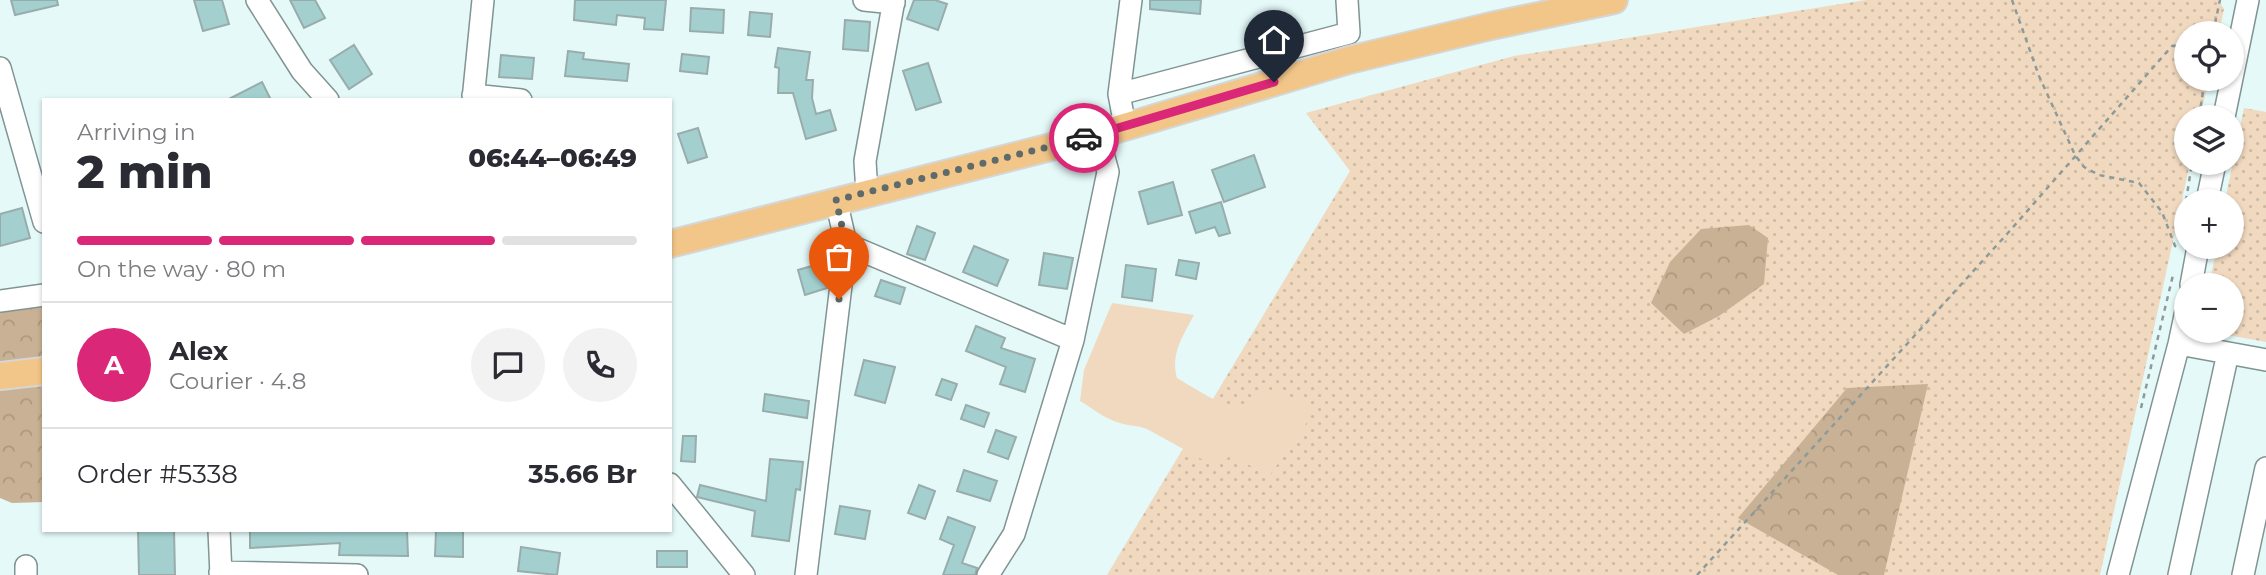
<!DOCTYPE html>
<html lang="en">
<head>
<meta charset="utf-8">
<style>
	body { margin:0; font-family:Montserrat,sans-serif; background:#f2f2f3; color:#2b2b33; height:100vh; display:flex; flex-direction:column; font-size:26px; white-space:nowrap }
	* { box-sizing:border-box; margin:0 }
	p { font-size:23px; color:#7c7c81 }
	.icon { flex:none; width:38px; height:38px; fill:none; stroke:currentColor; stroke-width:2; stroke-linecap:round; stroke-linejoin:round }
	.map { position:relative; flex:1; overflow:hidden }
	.drawer { position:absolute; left:42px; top:98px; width:630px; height:434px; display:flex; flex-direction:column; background:#fff; border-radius:0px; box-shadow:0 2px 5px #0004 }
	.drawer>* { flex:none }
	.fabs { position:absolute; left:2174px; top:21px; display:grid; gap:14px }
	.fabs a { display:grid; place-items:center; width:70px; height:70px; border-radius:50%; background:#fff; box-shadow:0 2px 5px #0004; font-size:35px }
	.pin { position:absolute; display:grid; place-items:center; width:60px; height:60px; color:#fff; margin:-72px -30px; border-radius:50% 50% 50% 0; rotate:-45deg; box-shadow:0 0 7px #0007 }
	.pin .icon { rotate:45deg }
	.courier { position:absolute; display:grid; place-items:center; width:70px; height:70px; margin:-35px; border:5px solid #db2777; border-radius:50%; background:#fff; color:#222; box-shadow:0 2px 9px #0007 }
	.overview em { font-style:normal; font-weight:800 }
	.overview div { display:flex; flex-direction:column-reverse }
	.overview { display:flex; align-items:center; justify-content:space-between; height:119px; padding:0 35px }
	h1 { font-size:46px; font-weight:800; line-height:52px }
	.bar { display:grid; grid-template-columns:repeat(4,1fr); gap:10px 7px; align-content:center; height:84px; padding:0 35px }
	.bar i { height:9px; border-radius:5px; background:#e1e1e2 }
	.bar .active { background:#db2777 }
	.bar p { grid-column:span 4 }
	.line { display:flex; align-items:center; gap:18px; padding:0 35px; border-top:2px solid #e1e1e2 }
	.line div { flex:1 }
	.round { display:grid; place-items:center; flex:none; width:74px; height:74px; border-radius:37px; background:#f2f2f3 }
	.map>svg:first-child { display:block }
	.grass { fill:url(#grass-dots) }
	.forest { fill:url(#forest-crowns) }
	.green { fill:#f0d9bf }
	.building { fill:#a3d0cf; stroke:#99acac; stroke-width:2 }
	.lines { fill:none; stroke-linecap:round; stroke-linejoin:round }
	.minor-casing { stroke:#819493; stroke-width:24 }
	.major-casing { stroke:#d5d6d6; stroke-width:30 }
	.path { stroke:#8c9b9a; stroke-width:2.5; stroke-dasharray:5 5; stroke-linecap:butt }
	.minor { stroke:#fff; stroke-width:21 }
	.major { stroke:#f2c688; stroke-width:26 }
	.done { stroke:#5e6b6a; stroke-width:7; stroke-dasharray:0 12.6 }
	.route { stroke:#db2777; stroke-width:9 }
</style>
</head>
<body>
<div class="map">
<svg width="2266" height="575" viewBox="0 0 2266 575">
	<defs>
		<pattern id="grass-dots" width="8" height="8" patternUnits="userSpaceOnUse" patternTransform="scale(1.75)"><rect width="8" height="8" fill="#f0d9bf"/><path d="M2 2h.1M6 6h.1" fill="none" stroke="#cdbaa4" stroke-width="1.8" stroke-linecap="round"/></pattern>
		<pattern id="forest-crowns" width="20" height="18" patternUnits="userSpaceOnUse" patternTransform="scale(1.75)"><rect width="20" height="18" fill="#c9b195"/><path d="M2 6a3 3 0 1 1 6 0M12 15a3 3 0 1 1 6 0" fill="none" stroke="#ac9880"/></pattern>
	</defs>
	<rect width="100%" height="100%" fill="#e4f9f8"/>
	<path class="grass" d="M1866 0H2218L2224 9 2219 33H2186V79H2209L2200 117H2186V163H2190L2100 575H1107L1350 171 1306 113 1514 56Z
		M2244 108 2266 112V342L2205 331H2231V285H2209L2217 247H2231V201H2225Z"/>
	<path class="forest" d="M1749 225 1768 238 1764 284 1719 316 1684 334 1651 303 1670 262 1701 229Z
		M44 301V359L0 365V306Z
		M44 383V502L12 503 0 498V389Z
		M1928 384 1884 575H1838L1738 518 1847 388Z"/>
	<path class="green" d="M1112 303 1194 315C1183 336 1170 354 1177 378 1191 386 1229 412 1244 407 1252 405 1259 394 1265 388L1312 405 1310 418 1270 475 1230 456 1216 467 1147 429C1137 425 1129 426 1120 423 1105 419 1092 408 1080 401L1084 370Z"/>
	<path class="building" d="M11 0H57L58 5 15 15Z
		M194 0H222L229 24 203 31Z
		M290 0H315L325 18 304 28Z
		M575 0H666L663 30 644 29 645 18 617 15 616 25 574 20Z
		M914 0H935L947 4 938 30 907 19Z
		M1150 0H1201L1200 14 1150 9Z
		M691 8 724 10 723 33 690 31Z
		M750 12 772 14 770 37 748 35Z
		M845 20 870 22 868 51 843 49Z
		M354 45 372 74 349 89 330 60Z
		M778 48 810 52 806 80H813L812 98 816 114 830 110 836 130 806 139 793 93H778L779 68 775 67Z
		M568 51 584 53 583 59 629 64 627 81 565 76Z
		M682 54 709 57 707 74 680 71Z
		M501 55 534 58 532 79 499 77Z
		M928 63 941 102 916 110 903 71Z
		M262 82 271 100H227Z
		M698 128 707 157 688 163 678 134Z
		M1254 155 1265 187 1224 202 1212 170Z
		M1173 182 1182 215 1148 224 1139 192Z
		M1221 202 1230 233 1219 236 1215 227 1196 233 1189 212Z
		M22 208 30 238 0 246V214Z
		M917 226 935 233 925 260 907 254Z
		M974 246 1008 260 997 286 963 272Z
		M1044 253 1073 258 1067 289 1039 285Z
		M1179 260 1199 263 1196 279 1176 275Z
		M822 263 827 288 805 295 798 270Z
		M1126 265 1156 269 1152 301 1122 297Z
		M881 280 905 288 900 304 875 296Z
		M976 326 1005 338 1001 348 1035 359 1025 392 1000 384 1006 367 966 351Z
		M864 360 895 367 885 403 855 395Z
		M942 379 957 384 951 400 936 395Z
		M765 394 809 401 807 418 763 411Z
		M966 405 989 413 984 427 961 419Z
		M996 430 1016 437 1008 459 988 452Z
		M683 436H696L695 462 681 461Z
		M770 459 803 462 800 490 796 489 789 541 752 536 755 511 697 497 700 485 766 501Z
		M964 470 997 481 990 501 957 491Z
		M919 485 935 491 925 519 908 513Z
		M840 506 870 511 865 539 835 534Z
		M948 517 975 527 962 563 977 568 975 575H943L954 545 940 539Z
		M138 530H174L175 575H139Z
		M250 530 407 531 408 556 339 555 340 543 250 548Z
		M436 530H463V557L435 556Z
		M521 547 560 553 557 575 518 571Z
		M657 551H687V567H657Z"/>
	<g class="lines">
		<defs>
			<path id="minor" d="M257 0 302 71 328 100
				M864 0 894 3
				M0 68 44 222
				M1119 94 1349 33 1347 0
				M473 95 521 100
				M473 100 483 0
				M2224 117 2248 0
				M1125 126 1119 94 1131 0
				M867 193 865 161 894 0
				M2207 201 2215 163
				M846 244 1073 340
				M2191 285 2198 247
				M0 301 44 295
				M2179 344 2266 360
				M670 484 744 575
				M219 530 221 575
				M220 572 357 575
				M26 575V566
				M806 575 846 244 836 200
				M988 575 1014 534 1073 340 1108 172 1098 135
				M2118 575 2179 344 2186 311
				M2179 575 2228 353
				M2243 575 2266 468"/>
			<path id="major" d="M670 244 1098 135 1349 60 1491 26 1614 0
				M0 376 44 371"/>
		</defs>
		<use href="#minor" class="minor-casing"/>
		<use href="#major" class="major-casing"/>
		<path class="path" d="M2012 0 2039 76 2075 155 2084 167 2099 175 2139 183 2162 212 2175 246 2179 249
			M2213 33 2220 0
			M2199 117 2205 79
			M2186 201 2192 163
			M2180 241 2186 203
			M2141 408 2173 275
			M1697 575 2007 234 2172 46H2186"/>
		<use href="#minor" class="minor"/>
		<use href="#major" class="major"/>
	</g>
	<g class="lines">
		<path class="done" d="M839 299 846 244 836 200 1084 138"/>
		<path class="route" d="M1084 138 1274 82"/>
	</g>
</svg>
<div class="fabs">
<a><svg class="icon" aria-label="locate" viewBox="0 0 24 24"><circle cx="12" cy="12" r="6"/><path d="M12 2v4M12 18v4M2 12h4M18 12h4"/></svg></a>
<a><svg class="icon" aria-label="layers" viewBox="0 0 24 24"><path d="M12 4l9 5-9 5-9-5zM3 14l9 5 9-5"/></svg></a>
<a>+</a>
<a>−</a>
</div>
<div class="pin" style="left:839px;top:299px;background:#ea580c"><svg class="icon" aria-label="bag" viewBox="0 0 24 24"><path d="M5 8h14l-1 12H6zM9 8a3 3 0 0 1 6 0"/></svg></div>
<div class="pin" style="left:1274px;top:82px;background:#1f2937"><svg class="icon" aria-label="home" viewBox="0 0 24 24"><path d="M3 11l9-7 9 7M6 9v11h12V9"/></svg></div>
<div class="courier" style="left:1084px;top:138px"><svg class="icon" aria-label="car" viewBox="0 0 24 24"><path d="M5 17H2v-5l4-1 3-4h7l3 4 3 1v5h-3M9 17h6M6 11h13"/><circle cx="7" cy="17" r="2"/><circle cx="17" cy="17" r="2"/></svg></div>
<section class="drawer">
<div class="overview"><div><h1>2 min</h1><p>Arriving in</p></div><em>06:44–06:49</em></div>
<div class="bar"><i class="active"></i><i class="active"></i><i class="active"></i><i></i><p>On the way · 80 m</p></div>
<div class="line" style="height:126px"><b class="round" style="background:#db2777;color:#fff">A</b><div><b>Alex</b><p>Courier · 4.8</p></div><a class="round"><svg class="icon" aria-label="chat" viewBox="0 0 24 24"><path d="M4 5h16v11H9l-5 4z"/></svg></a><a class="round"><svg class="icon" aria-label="phone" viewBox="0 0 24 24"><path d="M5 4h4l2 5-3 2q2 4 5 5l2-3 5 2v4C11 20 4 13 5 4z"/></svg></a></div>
<div class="line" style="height:91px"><div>Order #5338</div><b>35.66 Br</b></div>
</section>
</div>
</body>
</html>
